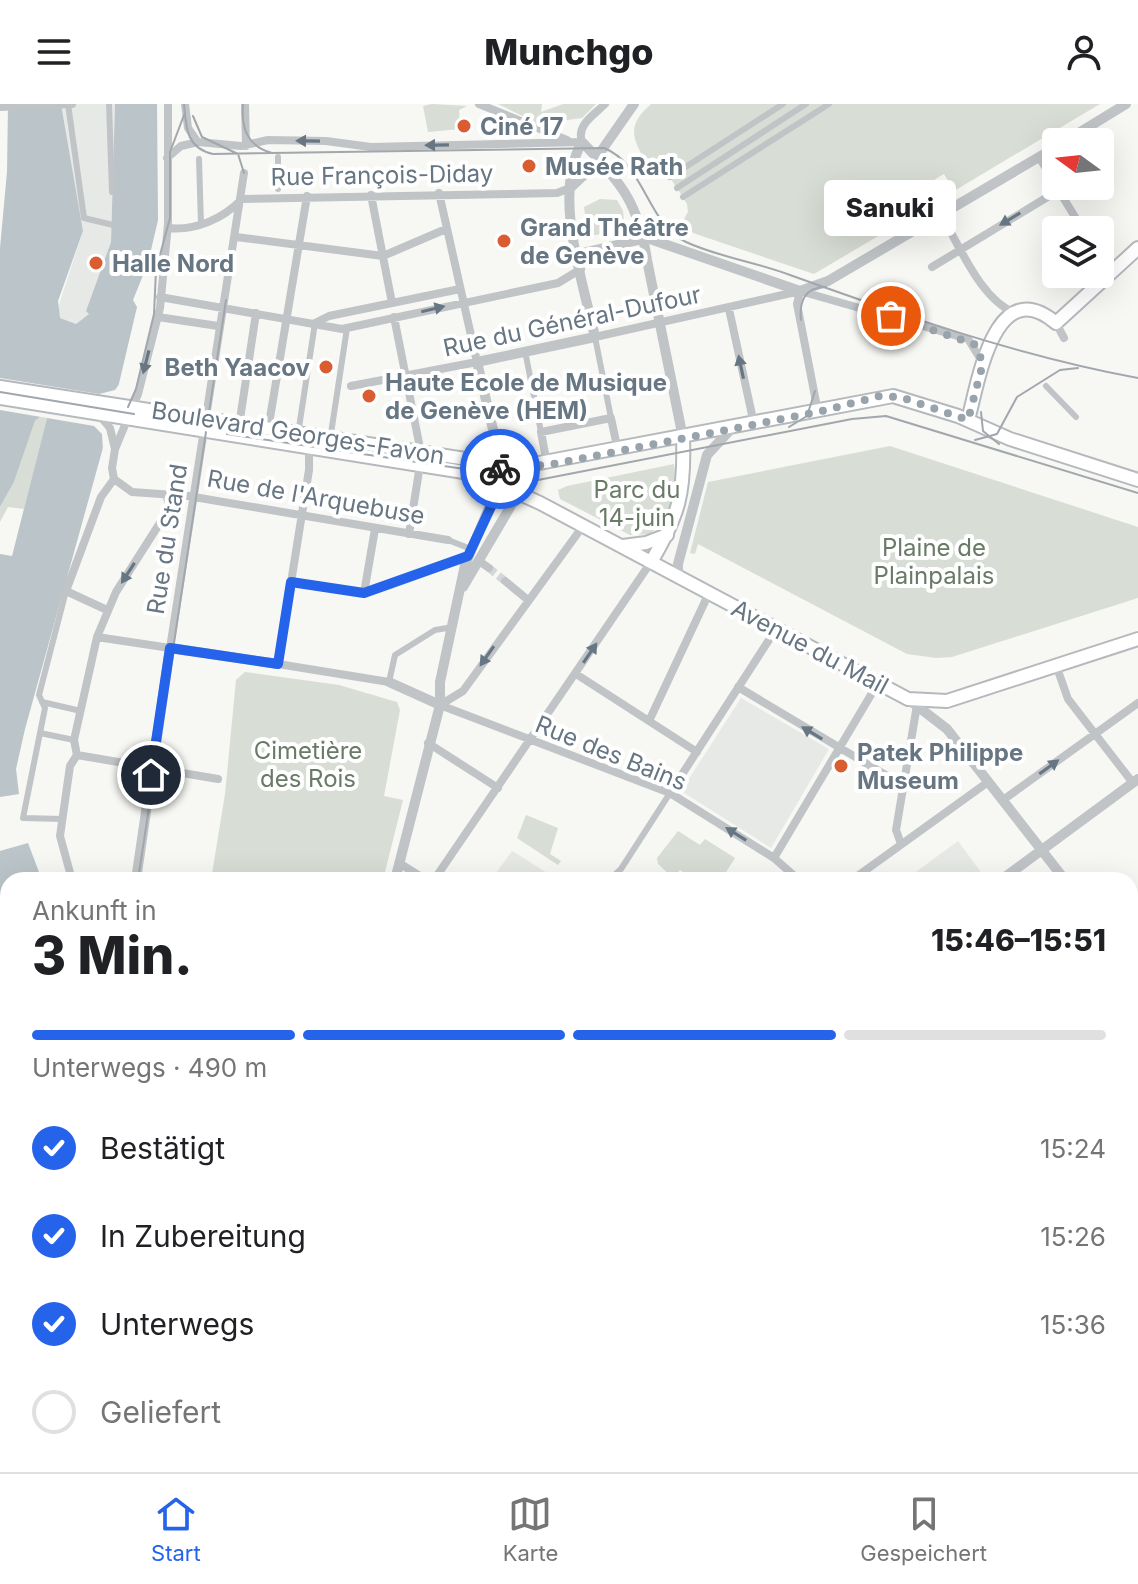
<!DOCTYPE html>
<html lang="de">
<head>
<meta charset="utf-8">
<style>
	body { margin:0; font-family:Inter,sans-serif; background:#f6f6f6; color:#202124; height:100vh; display:flex; flex-direction:column; font-size:30px; white-space:nowrap }
	* { box-sizing:border-box; margin:0 }
	p { font-size:26px; color:#757577 }
	.icon { flex:none; width:44px; height:44px; fill:none; stroke:currentColor; stroke-width:2; stroke-linecap:round; stroke-linejoin:round }
	.map { position:relative; flex:1; overflow:hidden }
	.panel { position:absolute; left:0px; top:768px; width:1138px; height:600px; display:flex; flex-direction:column; background:#fff; border-radius:24px 24px 0 0; box-shadow:0 8px 32px #0002 }
	.panel>* { flex:none }
	.needle { width:52px; rotate:285deg }
	.controls { position:absolute; left:1042px; top:24px; display:grid; gap:16px }
	.controls a { display:grid; place-items:center; width:72px; height:72px; border-radius:8px; background:#fff; box-shadow:0 8px 32px #0002; font-size:40px }
	.pin { position:absolute; display:grid; place-items:center; width:68px; height:68px; color:#fff; margin:-34px; border:4px solid #fff; border-radius:50%; box-shadow:0 2px 8px #0007 }
	.courier { position:absolute; display:grid; place-items:center; width:80px; height:80px; margin:-40px; border:6px solid #2563eb; border-radius:50%; background:#fff; color:#222; box-shadow:0 2px 10px #0007 }
	.bubble { position:absolute; height:56px; border-radius:8px; background:#fff; box-shadow:0 8px 32px #0002; font-size:26px; font-weight:800; line-height:56px; text-align:center }
	.overview em { font-style:normal; font-weight:800 }
	.overview div { display:flex; flex-direction:column-reverse }
	.overview { display:flex; align-items:center; justify-content:space-between; height:136px; padding:0 32px }
	h1 { font-size:52px; font-weight:800; line-height:60px }
	.bar { display:grid; grid-template-columns:repeat(4,1fr); gap:12px 8px; align-content:center; height:96px; padding:0 32px }
	.bar i { height:10px; border-radius:6px; background:#e0e0e0 }
	.bar .current { background:#2563eb }
	.bar p { grid-column:span 4 }
	ol { padding:0 32px; list-style:none }
	li { display:flex; align-items:center; gap:24px; height:88px }
	li p { margin-inline-start:auto }
	li .icon { padding:8px; border-radius:50%; background:#2563eb; color:#fff; stroke-width:4 }
	li:last-child { color:#757577 }
	li i { width:44px; height:44px; border:4px solid #e0e0e0; border-radius:50% }
	header { display:flex; justify-content:space-between; align-items:center; height:104px; padding:0 32px; background:#fff; font-size:36px; font-weight:800 }
	.dock { display:flex; justify-content:space-around; align-items:center; height:112px; border-top:2px solid #e0e0e0; background:#fff; font-size:22px; color:#757577 }
	.dock a { display:grid; justify-items:center; gap:4px }
	.dock .current { color:#2563eb }
	.map>svg:first-child { display:block }
	.built { fill:#e7e9e7 }
	.green { fill:#d8ddd5 }
	.water { fill:#bac4c9 }
	.pier { fill:#f7f7f4 }
	.lines { fill:none; stroke-linecap:round; stroke-linejoin:round }
	.minor-tunnel { stroke:#d3d7d8; stroke-width:8; stroke-dasharray:8 4; stroke-linecap:butt }
	.secondary-casing { stroke:#b5b9bd; stroke-width:16 }
	.pedestrian { stroke:#c0c4c7; stroke-width:6 }
	.minor { stroke:#c0c4c7; stroke-width:8 }
	.tertiary { stroke:#c0c4c7; stroke-width:10 }
	.secondary { stroke:#fff; stroke-width:12 }
	.tram { stroke:#a1a7ac; stroke-width:2 }
	.oneway { fill:#677683 }
	.done { stroke:#99a3ab; stroke-width:8; stroke-dasharray:0 14.4 }
	.route { stroke:#2563eb; stroke-width:10 }
	.poi-dot { fill:#da5d31; stroke:#fff; stroke-width:3 }
	.labels { text-anchor:middle; dominant-baseline:central; stroke-width:8; stroke-linejoin:round; paint-order:stroke }
	.poi-label { font-size:24px; font-weight:bold; fill:#677683; stroke:#fff; text-anchor:start }
	.street-label { font-size:24px; fill:#677683; stroke:#fff }
	.park-label { font-size:24px; fill:#697b66; stroke:#fff }
</style>
</head>
<body>
<header><svg class="icon" aria-label="menu" viewBox="0 0 24 24"><path d="M4 6h16M4 12h16M4 18h16"/></svg>Munchgo<svg class="icon" aria-label="person" viewBox="0 0 24 24"><circle cx="12" cy="8" r="4"/><path d="M4 21q1-7 8-7t8 7"/></svg></header>
<div class="map">
<svg width="1138" height="1368" viewBox="0 0 1138 1368">
	<rect width="100%" height="100%" fill="#f7f7f4"/>
	<path class="built" d="M61 0H115L111 138 86 207 90 209 76 220 59 214 57 207 83 127Z
		M741 594 829 645 771 744 681 687Z
		M958 737 983 771 977 776H911L909 773Z
		M512 747 522 753 558 776H491Z
		M1138 1271V1368H1010L1021 1360H1130V1277Z"/>
	<path class="green" d="M432 0 467 2 459 6 460 25 428 28 423 2Z
		M498 0H542L541 8 563 0H596L582 14 539 20Z
		M651 0H1100L954 87 944 70 902 95 912 112 814 170 693 129 684 115 688 108 687 100 660 58 653 53 645 56C630 31 629 20 651 0Z
		M600 95 617 96 623 107 625 127 588 132 584 103Z
		M40 313 47 314 24 405 8 403 0 418V403L14 378 35 317Z
		M890 342 1138 423V494L952 553 936 554 907 550 698 440 695 450 690 449 708 378Z
		M674 360C678 383 670 418 649 430L630 431 560 395 558 386 567 382Z
		M245 568 339 581 397 598 400 606 384 692 403 696 383 776H211L225 690 236 576Z
		M526 711 558 724 550 750 561 757 558 761 517 734Z
		M678 727 700 741 705 735 735 754 721 776H694L680 766 673 774 658 760 657 754Z
		M1138 1127V1271L1130 1277V1133Z
		M842 1360H1021L1010 1368H848Z"/>
	<path class="water" d="M8 0H61L83 127 58 197 60 214 76 220 89 210 86 207 111 138 115 0H157L158 116 148 159 133 196 137 203 109 322 25 625 16 665 19 690 0 693V450L12 452 47 314 40 313 35 317 14 378 0 403V144L7 68Z
		M28 739 42 776H8V873L0 854V747Z
		M1138 990V1085L1130 1093V994Z
		M8 1106V1360H38L37 1368H0V1116Z
		M614 1360H777L767 1368H602Z"/>
	<path class="pier" d="M0 274 99 290 115 286 120 279 103 347 102 330 94 322 0 306Z"/>
	<g class="lines">
		<path class="minor-tunnel" d="M489 464 505 477"/>
		<defs>
			<path id="secondary" d="M0 283 518 363 893 292 958 312 1010 335 1138 376
				M0 294 476 370 540 399 908 595 947 597 1138 535
				M968 316C978 280 994 167 1056 219L1138 144
				M481 360 493 333
				M623 442 646 439 667 431
				M651 458C679 411 685 389 683 334
				M0 1053 8 1058
				M311 1360 318 1368"/>
		</defs>
		<use href="#secondary" class="secondary-casing"/>
		<path class="pedestrian" d="M68 0 84 114 113 121
			M109 0 112 88
			M278 53V85
			M199 55 201 121
			M670 73 783 0
			M677 84 806 0
			M683 93 829 0
			M595 233 611 314
			M525 247 541 328
			M1046 282 1076 313
			M298 330 315 219
			M330 336 347 224
			M448 436 471 445
			M389 578 395 551 435 526 453 523
			M42 598 81 607
			M40 629 74 636
			M62 715 23 714 45 604 39 591 66 487
			M609 776 621 765 670 689
			M0 861 8 882
			M48 1368 49 1360"/>
		<path class="minor" d="M168 0V120L160 204 138 290 115 345 112 364 114 375 132 388 188 392 448 436
			M185 0 188 24 197 37
			M245 0 246 42
			M479 0 567 36
			M0 3 72 0
			M1039 53 1056 81
			M167 54 181 42 198 38 241 42 268 36 326 37 371 43 582 38C576 21 594 11 605 0
			M1056 82 1083 126
			M371 91 392 199
			M242 95 557 89 570 84
			M941 111C960 142 980 195 1015 209
			M168 124C195 127 223 115 242 95
			M236 133 383 152 446 125
			M1100 155 1111 169
			M932 163 1059 86
			M800 187 797 200 818 308
			M160 193 342 225 558 179 581 165
			M729 205 754 320
			M158 213 218 222
			M394 213 421 349
			M315 219 329 212 460 185
			M1056 219 1064 234
			M595 233 800 187 968 235 983 259
			M351 282 477 258 439 89
			M99 311 110 324 115 345
			M239 322 256 209
			M268 326 307 92
			M309 344V366L278 560 389 578
			M547 360 541 328 611 314 618 347
			M409 430 420 361
			M479 457 489 464
			M505 477 528 496
			M291 478 364 489 468 452
			M364 489 375 425
			M107 506 66 487 101 393 114 375
			M97 533 170 544 244 69
			M1056 561 1068 595 1133 679
			M576 570 697 648
			M738 583 904 682
			M440 601 670 689 774 754 799 776
			M440 601 463 587 583 422
			M649 617 709 489
			M428 639 498 684
			M77 651 218 675
			M670 689 776 525
			M1003 696 1138 599
			M901 740 896 726 917 601
			M774 754 878 579
			M399 759 426 776
			M72 776 60 732 70 662 77 651 74 636 97 533 116 488 170 403 166 391
			M434 776 651 458
			M852 776 988 678
			M202 1360 235 1368
			M250 1368 252 1360
			M365 1368 370 1360"/>
		<path class="tertiary" d="M1064 38 1126 0
			M570 84 586 69 634 0
			M647 134 800 187 828 177 1056 43
			M578 150 647 134
			M678 472V460L707 351 731 325
			M463 483 512 400 523 391
			M389 578 440 601
			M908 595 947 625 1065 776
			M136 776 170 544 278 560
			M395 776 440 601V578L465 461 499 380V351L477 258 595 233C583 177 552 91 582 38 621 78 639 100 647 156L683 334
			M1001 776 1138 675
			M1130 863 1138 873
			M0 923 8 996
			M1130 968 1138 962
			M0 1041 8 1003
			M554 1368 566 1360"/>
		<use href="#secondary" class="secondary"/>
		<path class="tram" d="M184 0C186 23 186 44 213 50L604 44C645 60 647 120 686 138 718 153 756 158 790 171 904 212 1019 252 1138 274
			M243 0C241 24 247 42 272 49
			M193 12 202 33 238 50 244 69
			M801 216C799 197 805 183 826 183
			M0 288 134 310
			M128 303 136 285 154 210 156 166 170 114V48L184 11
			M981 308 983 327 999 340
			M789 323 807 312 815 287
			M227 330 538 376 852 315 886 312 1138 389
			M975 336 997 330 1017 293 1060 266 1078 264
			M138 776 226 196
			M301 1360 308 1368
			M320 1360 327 1368"/>
	</g>
	<defs><path id="oneway-solid" d="M-6-.8H1V-3.2L6.5 0L1 3.2V.8H-6Z" transform="scale(2)"/></defs>
	<g class="oneway">
		<use href="#oneway-solid" transform="translate(308 37) rotate(-179)"/>
		<use href="#oneway-solid" transform="translate(437 41) rotate(179)"/>
		<use href="#oneway-solid" transform="translate(1010 115) rotate(149)"/>
		<use href="#oneway-solid" transform="translate(433 205) rotate(-13)"/>
		<use href="#oneway-solid" transform="translate(146 258) rotate(104)"/>
		<use href="#oneway-solid" transform="translate(741 263) rotate(-102)"/>
		<use href="#oneway-solid" transform="translate(128 469) rotate(123)"/>
		<use href="#oneway-solid" transform="translate(590 549) rotate(-56)"/>
		<use href="#oneway-solid" transform="translate(487 552) rotate(125)"/>
		<use href="#oneway-solid" transform="translate(812 629) rotate(-149)"/>
		<use href="#oneway-solid" transform="translate(1049 663) rotate(-36)"/>
		<use href="#oneway-solid" transform="translate(736 730) rotate(-148)"/>
	</g>
	<g class="lines">
		<path class="done" d="M500 365V362L548 361 818 308 880 292 900 293 968 316 983 259 974 240 891 212"/>
		<path class="route" d="M151 671 170 544 278 560 291 478 364 489 468 452 496 392 500 365"/>
	</g>
	<g class="poi-dot">
		<circle cx="464" cy="22" r="8"/>
		<circle cx="529" cy="62" r="8"/>
		<circle cx="504" cy="137" r="8"/>
		<circle cx="96" cy="159" r="8"/>
		<circle cx="326" cy="263" r="8"/>
		<circle cx="369" cy="292" r="8"/>
		<circle cx="841" cy="662" r="8"/>
	</g>
	<g class="labels">
		<g class="poi-label">
			<text x="480" y="22">Ciné 17</text>
			<text x="545" y="62">Musée Rath</text>
			<text x="520" y="123">Grand Théâtre<tspan x="520" dy="28">de Genève</tspan></text>
			<text x="112" y="159">Halle Nord</text>
			<text x="310" y="263" text-anchor="end">Beth Yaacov</text>
			<text x="385" y="278">Haute Ecole de Musique<tspan x="385" dy="28">de Genève (HEM)</tspan></text>
			<text x="857" y="648">Patek Philippe<tspan x="857" dy="28">Museum</tspan></text>
		</g>
		<g class="street-label">
			<text transform="translate(382 71) rotate(-1)">Rue François-Diday</text>
			<text transform="translate(572 217) rotate(-12)">Rue du Général-Dufour</text>
			<text transform="translate(298 329) rotate(9)">Boulevard Georges-Favon</text>
			<text transform="translate(316 393) rotate(10)">Rue de l'Arquebuse</text>
			<text transform="translate(167 435) rotate(-81)">Rue du Stand</text>
			<text transform="translate(810 543) rotate(28)">Avenue du Mail</text>
			<text transform="translate(611 649) rotate(22)">Rue des Bains</text>
		</g>
		<g class="park-label">
			<text x="637" y="385">Parc du<tspan x="637" dy="28">14-juin</tspan></text>
			<text x="934" y="443">Plaine de<tspan x="934" dy="28">Plainpalais</tspan></text>
			<text x="308" y="646">Cimetière<tspan x="308" dy="28">des Rois</tspan></text>
		</g>
	</g>
</svg>
<div class="controls">
<a><svg class="needle" viewBox="-14 -14 28 28"><path d="M0-13l5 13h-10z" fill="#e53935"/><path d="M0 13l5-13h-10z" fill="#757577"/></svg></a>
<a><svg class="icon" aria-label="layers" viewBox="0 0 24 24"><path d="M12 4l9 5-9 5-9-5zM3 14l9 5 9-5"/></svg></a>
</div>
<div class="pin" style="left:891px;top:212px;background:#ea580c"><svg class="icon" aria-label="bag" viewBox="0 0 24 24"><path d="M5 8h14l-1 12H6zM9 8a3 3 0 0 1 6 0"/></svg></div>
<div class="pin" style="left:151px;top:671px;background:#1f2937"><svg class="icon" aria-label="home" viewBox="0 0 24 24"><path d="M3 11l9-7 9 7M6 9v11h12V9"/></svg></div>
<div class="courier" style="left:500px;top:365px"><svg class="icon" aria-label="bike" viewBox="0 0 24 24"><circle cx="6" cy="16" r="4"/><circle cx="18" cy="16" r="4"/><path d="M6 16l4-8h5l3 8M10 8l3 8H6M13 5h3"/></svg></div>
<div class="bubble" style="left:824px;top:76px;width:132px">Sanuki</div>
<section class="panel">
<div class="overview"><div><h1>3 Min.</h1><p>Ankunft in</p></div><em>15:46–15:51</em></div>
<div class="bar"><i class="current"></i><i class="current"></i><i class="current"></i><i></i><p>Unterwegs · 490 m</p></div>
<ol>
<li><svg class="icon" aria-label="check" viewBox="0 0 24 24"><path d="M5 12l5 5 9-10"/></svg>Bestätigt<p>15:24</p></li>
<li><svg class="icon" aria-label="check" viewBox="0 0 24 24"><path d="M5 12l5 5 9-10"/></svg>In Zubereitung<p>15:26</p></li>
<li><svg class="icon" aria-label="check" viewBox="0 0 24 24"><path d="M5 12l5 5 9-10"/></svg>Unterwegs<p>15:36</p></li>
<li><i></i>Geliefert</li>
</ol>
</section>
</div>
<nav class="dock">
<a class="current"><svg class="icon" aria-label="home" viewBox="0 0 24 24"><path d="M3 11l9-7 9 7M6 9v11h12V9"/></svg>Start</a>
<a><svg class="icon" aria-label="map" viewBox="0 0 24 24"><path d="M3 6l6-2 6 2 6-2v14l-6 2-6-2-6 2zM9 4v14M15 6v14"/></svg>Karte</a>
<a><svg class="icon" aria-label="saved" viewBox="0 0 24 24"><path d="M7 4h10v16l-5-4-5 4z"/></svg>Gespeichert</a>
</nav>
</body>
</html>
